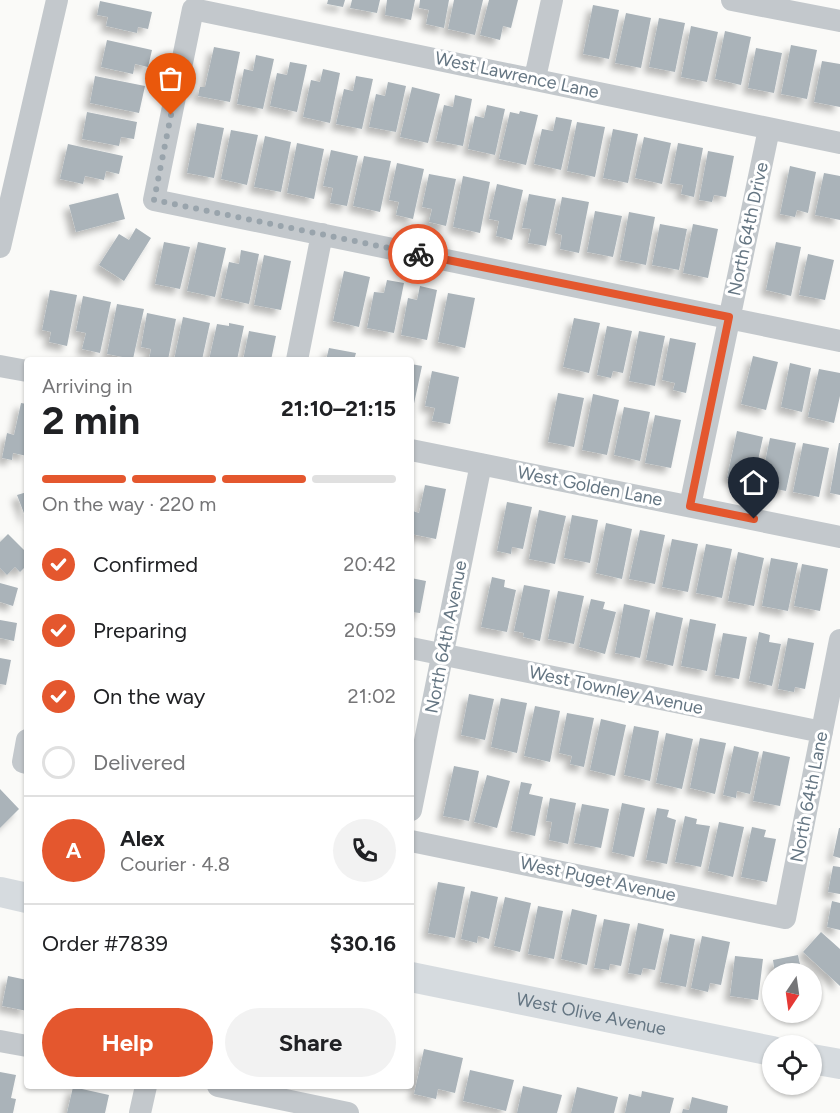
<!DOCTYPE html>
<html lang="en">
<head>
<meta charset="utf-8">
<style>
	body { margin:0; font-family:Figtree,sans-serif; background:#f2f2f2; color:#202124; height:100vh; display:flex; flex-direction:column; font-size:22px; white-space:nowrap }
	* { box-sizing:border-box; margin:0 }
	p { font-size:20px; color:#757577 }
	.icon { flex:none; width:33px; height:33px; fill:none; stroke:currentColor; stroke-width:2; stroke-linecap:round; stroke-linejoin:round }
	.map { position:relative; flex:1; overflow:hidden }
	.details { position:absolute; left:24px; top:357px; width:390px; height:732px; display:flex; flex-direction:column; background:#fff; border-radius:6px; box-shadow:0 2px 4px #0004 }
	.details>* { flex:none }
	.needle { width:39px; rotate:193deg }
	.controls { position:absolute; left:762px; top:963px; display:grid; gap:12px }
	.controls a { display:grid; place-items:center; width:60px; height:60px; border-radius:50%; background:#fff; box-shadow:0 2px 4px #0004; font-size:30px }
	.pin { position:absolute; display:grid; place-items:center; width:51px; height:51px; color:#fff; margin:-62px -26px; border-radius:50% 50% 50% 0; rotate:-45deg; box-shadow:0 0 6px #0007 }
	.pin .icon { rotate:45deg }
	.courier { position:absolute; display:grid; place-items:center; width:60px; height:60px; margin:-30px; border:4px solid #e4572e; border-radius:50%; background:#fff; color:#222; box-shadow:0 2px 8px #0007 }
	.headline em { font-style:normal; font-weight:700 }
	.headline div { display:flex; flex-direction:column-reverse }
	.headline { display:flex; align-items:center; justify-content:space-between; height:102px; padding:0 18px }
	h1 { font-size:39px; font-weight:700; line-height:45px }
	.bar { display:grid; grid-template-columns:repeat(4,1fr); gap:9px 6px; align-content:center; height:72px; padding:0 18px }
	.bar i { height:8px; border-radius:4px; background:#e0e0e0 }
	.bar .active { background:#e4572e }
	.bar p { grid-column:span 4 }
	.line { display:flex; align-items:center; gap:15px; padding:0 18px; border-top:2px solid #e0e0e0 }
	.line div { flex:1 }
	.round { display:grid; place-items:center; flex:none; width:63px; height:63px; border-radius:32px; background:#f2f2f2 }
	ol { padding:0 18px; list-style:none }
	li { display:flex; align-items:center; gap:18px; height:66px }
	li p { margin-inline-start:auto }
	li .icon { padding:6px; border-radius:50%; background:#e4572e; color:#fff; stroke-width:4 }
	li:last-child { color:#757577 }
	li i { width:33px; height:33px; border:3px solid #e0e0e0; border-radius:50% }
	.primary-button { display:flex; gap:12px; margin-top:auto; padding:12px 18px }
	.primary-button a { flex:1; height:69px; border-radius:36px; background:#e4572e; color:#fff; font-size:24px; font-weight:700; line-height:69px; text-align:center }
	.primary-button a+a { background:#f2f2f2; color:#202124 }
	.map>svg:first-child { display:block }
	.building { fill:#aab3b9; filter:url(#shadow) }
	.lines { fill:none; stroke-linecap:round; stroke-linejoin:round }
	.minor { stroke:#c3c8cc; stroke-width:22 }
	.major { stroke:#d6dbdf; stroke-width:30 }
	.done { stroke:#99a4ac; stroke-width:6; stroke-dasharray:0 10.8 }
	.route { stroke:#e4572e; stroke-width:8 }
	.labels { text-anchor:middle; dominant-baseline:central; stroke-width:6; stroke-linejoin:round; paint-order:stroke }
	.street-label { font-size:18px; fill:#657683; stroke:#fff }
</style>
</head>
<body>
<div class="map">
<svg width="840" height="1113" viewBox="0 0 840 1113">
	<defs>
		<filter id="shadow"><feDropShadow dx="-5.5" dy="5.5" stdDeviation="3" flood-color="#0004"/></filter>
	</defs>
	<rect width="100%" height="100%" fill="#fafaf8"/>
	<path class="building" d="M328 0H345L343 7 327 4Z
		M352 0H380L377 13 350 8Z
		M387 0H415L411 20 385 15Z
		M420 0H449L444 28 426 24 429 10 419 8Z
		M454 0H483L475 35 448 29Z
		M489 0H518L511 28 503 26 500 40 480 35Z
		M100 1 152 12 148 29 138 27 137 33 106 26 108 17 97 15Z
		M593 5 619 10 609 59 583 54Z
		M626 13 651 18 641 68 615 63Z
		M659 18 685 23 675 72 649 67Z
		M691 26 718 32 707 82 681 77Z
		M725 31 751 37 741 85 715 79Z
		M107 40 152 50 148 67 135 64 133 74 101 67Z
		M791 45 817 50 807 99 781 94Z
		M214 47 240 52 230 102 198 96 200 87H205Z
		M756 48 782 53 774 93 748 88Z
		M256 55 274 59 263 109 237 104 244 69 253 71Z
		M822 61 840 64V107L814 102Z
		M290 62 307 65 297 112 270 106 277 73 287 75Z
		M323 69 340 73 330 123 303 117 311 80 320 82Z
		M95 76 145 86 139 113 90 103Z
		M356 76 373 79 362 129 336 124 344 89 353 91Z
		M388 82 406 86 396 132 369 127 376 94 385 96Z
		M412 87 440 94 428 143 400 137Z
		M455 95 472 99 463 146 436 141 444 105 453 107Z
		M487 105 505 109 495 155 468 149 475 116 484 118Z
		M520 111 538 115 526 165 499 159 510 112 519 114Z
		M87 112 137 122 134 139 121 137 119 146 82 139Z
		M556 117 572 120 561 170 534 164 542 129 553 131Z
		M577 122 605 127 595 177 567 171Z
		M197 123 224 128 214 178 187 173Z
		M613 129 638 134 628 183 603 178Z
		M231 130 258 135 247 185 221 179Z
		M265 136 291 142 281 192 254 187Z
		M644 137 671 143 662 184 635 178Z
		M297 143 324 149 314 199 287 193Z
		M678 143 703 148 694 197 681 194 683 185 670 183Z
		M68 144 123 156 119 174 106 171 104 180 85 176 83 184 60 179Z
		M331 150 358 156 347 206 330 203 333 188 323 186Z
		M708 151 734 156 726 197 714 195 712 202 699 200Z
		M364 156 391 161 380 212 353 206Z
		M397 163 424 169 413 219 396 215 399 202 389 200Z
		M790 166 816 172 808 213 797 210 795 217 780 214Z
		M824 173 840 176V220L815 215Z
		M429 174 456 179 446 226 429 222 432 209 422 207Z
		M463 176 490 182 480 233 453 227Z
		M497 184 523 190 512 240 496 236 499 221 489 219Z
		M118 193 125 219 76 232 69 205Z
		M529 194 556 199 546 246 528 243 531 229 522 228Z
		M562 197 589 202 579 253 560 249 562 235 555 233Z
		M595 211 622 216 613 257 587 252Z
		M629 212 655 217 646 265 620 260Z
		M660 224 687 229 679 270 652 265Z
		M693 224 718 229 708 278 683 273Z
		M136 228 151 238 124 281 99 265 119 234 129 240Z
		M164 242 190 247 180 289 155 284Z
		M198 242 226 248 215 297 187 291Z
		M776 242 801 247 791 296 766 290Z
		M241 250 259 254 249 304 221 298 229 262 239 264Z
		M808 254 834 260 825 300 799 295Z
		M264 255 291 261 281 310 254 305Z
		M344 271 370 277 359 327 333 321Z
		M387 280 404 283 394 333 367 328 374 292 384 293Z
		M420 286 437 290 427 340 401 335 408 298 417 300Z
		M50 290 77 295 67 346 49 342 51 332 42 330Z
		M448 293 475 298 465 348 438 342Z
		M83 296 111 302 100 353 82 349 86 333 76 331Z
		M117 304 144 309 133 359 107 354Z
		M147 313 176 319 168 360H149L151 349 141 347Z
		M183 317 210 323 202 360H174Z
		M574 318 600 323 589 373 563 367Z
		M229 323 244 326 237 360H209L217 324 229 326Z
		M607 326 632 331 623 373 613 371 611 378 597 375Z
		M249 331 276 336 271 360H243Z
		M639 331 665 336 655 386 629 381Z
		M670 338 696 343 686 393 673 390 675 383 662 380Z
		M329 348 356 353 354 360H326Z
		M753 356 778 362 766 410 741 404Z
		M790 363 811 368 802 412 781 407Z
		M411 364 422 366 412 413H411Z
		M819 369 840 373V396L834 423 808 417Z
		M432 371 459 377 450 424 432 421 435 408 425 406Z
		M558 393 584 398 574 447 548 442Z
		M593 394 619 400 607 455 582 450Z
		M21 403 27 404V456L13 453 12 460 2 458 7 433 14 435Z
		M624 407 650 412 640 461 614 455Z
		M655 415 681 420 671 468 645 463Z
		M737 431 763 437 753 484 727 478Z
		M770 438 796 443 786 491 760 486Z
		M803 443 829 448 819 497 793 492Z
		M839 443H840V495L830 493Z
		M425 485 446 489 436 539 411 534 413 511 419 513Z
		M27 492V521L17 495Z
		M507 502 532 507 523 549 512 547 511 554 497 551Z
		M539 510 566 516 555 564 529 559Z
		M572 515 598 520 590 563 564 558Z
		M606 523 632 529 622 579 596 573Z
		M640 530 665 535 655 584 629 579Z
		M8 534 27 553V565L20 572 15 567 7 575 0 568V542Z
		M672 539 698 544 688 592 662 587Z
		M706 544 732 549 722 598 696 593Z
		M738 552 764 558 754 606 728 601Z
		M771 558 798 563 788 611 762 606Z
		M802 564 828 569 820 611 794 606Z
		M492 577 505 580 504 587 516 590 507 632 481 627Z
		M411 578 426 581 420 613 411 612Z
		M0 583 18 588 13 606 0 602Z
		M524 585 550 590 540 641 523 637 524 633 514 631Z
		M558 591 584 596 574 644 548 639Z
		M591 599 605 602 603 609 616 612 605 654 579 647Z
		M624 604 650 610 640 658 615 653Z
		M656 612 683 618 673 666 646 660Z
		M690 619 716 624 707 671 681 666Z
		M0 620 17 623 14 641 0 638Z
		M759 632 770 635 769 642 781 644 772 686 749 681Z
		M723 633 747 637 739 679 715 675Z
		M788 638 814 643 805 689 795 687 794 692 778 689Z
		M0 658 11 660 6 685 0 684Z
		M469 694 494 699 485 740 461 735Z
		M501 698 527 703 517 753 491 747Z
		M535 706 560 711 550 762 524 756Z
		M567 713 594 718 584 767 570 764 572 756 559 753Z
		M601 719 626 725 615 776 590 770Z
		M634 726 659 731 650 781 624 775Z
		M666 733 693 739 682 789 656 783Z
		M700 738 726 743 715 794 690 788Z
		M734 746 759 752 750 794 737 791 736 798 723 795Z
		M763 751 790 757 780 806 753 801Z
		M454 766 479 771 469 821 443 816Z
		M487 775 510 781 497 828 474 822Z
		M521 782 532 784 529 794 543 797 535 836 511 831Z
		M0 789 19 809 0 828Z
		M550 798 576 803 568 844 549 840 552 822 546 821Z
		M622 803 645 808 634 857 612 852Z
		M582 804 609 809 601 848 574 843Z
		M657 808 669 810 667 817 676 820 667 864 646 860Z
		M685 816 697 819 696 824 710 826 701 867 675 862Z
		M719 822 744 827 733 877 708 871Z
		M752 827 766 830 764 837 776 839 767 882 741 877Z
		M839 828H840V858L833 856Z
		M833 866 840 867V894L828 892Z
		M438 882 465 887 455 938 428 933Z
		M471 891 498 897 489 939 478 936 477 943 461 939Z
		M505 897 531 903 520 952 494 946Z
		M832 901 840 903V930L827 927Z
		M538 906 563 911 554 959 528 954Z
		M572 909 597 915 587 965 561 959Z
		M604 919 630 924 621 966 610 964 609 970 594 968Z
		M638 923 664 929 655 970 643 968 641 975 628 973Z
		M821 932 840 949V986L803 952Z
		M670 934 695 939 686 987 660 982Z
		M702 936 730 942 721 985 710 983 708 992 691 988Z
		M798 955 802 974H775L773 960Z
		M735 956 763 959 758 1000 730 996Z
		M8 976 27 980V1011L2 1006Z
		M424 1049 463 1058 455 1093 438 1089 436 1099 414 1094Z
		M470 1070 514 1080 506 1111 463 1101Z
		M0 1072 16 1075 11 1098 16 1099 13 1113H0Z
		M523 1086 562 1095 557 1113H517Z
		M73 1087 109 1095 105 1113H67Z
		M577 1087 618 1097 614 1113H571Z
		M642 1091 674 1098 670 1113H625L629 1094 641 1097Z
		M692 1097 728 1106 727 1113H682L683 1109 689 1110Z"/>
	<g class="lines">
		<path class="minor" d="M732 0 840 21
			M535 78 552 0
			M840 143 193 9 154 200 840 341
			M0 247 57 0
			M297 360 322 234
			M0 366 27 371
			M411 450 840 537
			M690 506 769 129
			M411 648 822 732
			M27 740 23 762 27 763
			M411 810 481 464
			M411 841 785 918 840 640
			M0 1041 27 1046
			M218 1086 348 1113
			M140 1113 146 1086"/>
		<g class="major">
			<path d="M0 892 27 898"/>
			<path id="s1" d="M411 977 772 1051"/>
			<path d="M812 1059 840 1064"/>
		</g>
	</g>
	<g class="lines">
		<path class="done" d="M171 115 154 200 418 254"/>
		<path class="route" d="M418 254 729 317 690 506 754 519"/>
	</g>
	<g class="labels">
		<g class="street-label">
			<text transform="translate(517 75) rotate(12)">West Lawrence Lane</text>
			<text transform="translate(748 229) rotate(-78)">North 64th Drive</text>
			<text transform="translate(590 486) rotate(11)">West Golden Lane</text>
			<text transform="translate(446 637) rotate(-79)">North 64th Avenue</text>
			<text transform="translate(616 690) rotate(12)">West Townley Avenue</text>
			<text transform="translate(809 797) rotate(-79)">North 64th Lane</text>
			<text transform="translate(598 879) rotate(12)">West Puget Avenue</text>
			<text stroke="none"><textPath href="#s1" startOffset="184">West Olive Avenue</textPath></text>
		</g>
	</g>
</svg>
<div class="controls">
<a><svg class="needle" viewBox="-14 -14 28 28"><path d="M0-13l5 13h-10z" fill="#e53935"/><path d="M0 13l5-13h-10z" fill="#757577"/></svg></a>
<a><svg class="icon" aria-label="locate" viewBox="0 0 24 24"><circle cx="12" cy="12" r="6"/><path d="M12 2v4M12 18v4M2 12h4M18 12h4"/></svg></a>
</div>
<div class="pin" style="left:171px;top:115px;background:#ea580c"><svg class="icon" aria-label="bag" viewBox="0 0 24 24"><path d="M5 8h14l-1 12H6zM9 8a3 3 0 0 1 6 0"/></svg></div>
<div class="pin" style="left:754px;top:519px;background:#1f2937"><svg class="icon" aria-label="home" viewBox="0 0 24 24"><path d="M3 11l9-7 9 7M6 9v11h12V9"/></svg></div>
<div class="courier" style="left:418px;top:254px"><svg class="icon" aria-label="bike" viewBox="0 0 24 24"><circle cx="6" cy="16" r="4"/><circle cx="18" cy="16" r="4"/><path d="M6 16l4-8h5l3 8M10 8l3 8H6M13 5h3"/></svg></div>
<section class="details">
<div class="headline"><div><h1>2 min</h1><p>Arriving in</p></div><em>21:10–21:15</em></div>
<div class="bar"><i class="active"></i><i class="active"></i><i class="active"></i><i></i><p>On the way · 220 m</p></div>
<ol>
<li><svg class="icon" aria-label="check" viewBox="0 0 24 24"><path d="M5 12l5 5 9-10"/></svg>Confirmed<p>20:42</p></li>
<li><svg class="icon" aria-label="check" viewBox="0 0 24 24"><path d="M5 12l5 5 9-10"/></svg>Preparing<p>20:59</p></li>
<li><svg class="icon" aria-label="check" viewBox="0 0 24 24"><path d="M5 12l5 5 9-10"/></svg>On the way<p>21:02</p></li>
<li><i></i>Delivered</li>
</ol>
<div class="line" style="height:108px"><b class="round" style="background:#e4572e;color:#fff">A</b><div><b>Alex</b><p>Courier · 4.8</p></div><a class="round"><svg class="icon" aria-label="phone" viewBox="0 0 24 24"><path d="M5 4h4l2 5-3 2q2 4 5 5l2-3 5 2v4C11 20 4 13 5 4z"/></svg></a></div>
<div class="line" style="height:78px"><div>Order #7839</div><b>$30.16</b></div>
<div class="primary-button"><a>Help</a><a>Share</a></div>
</section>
</div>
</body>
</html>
